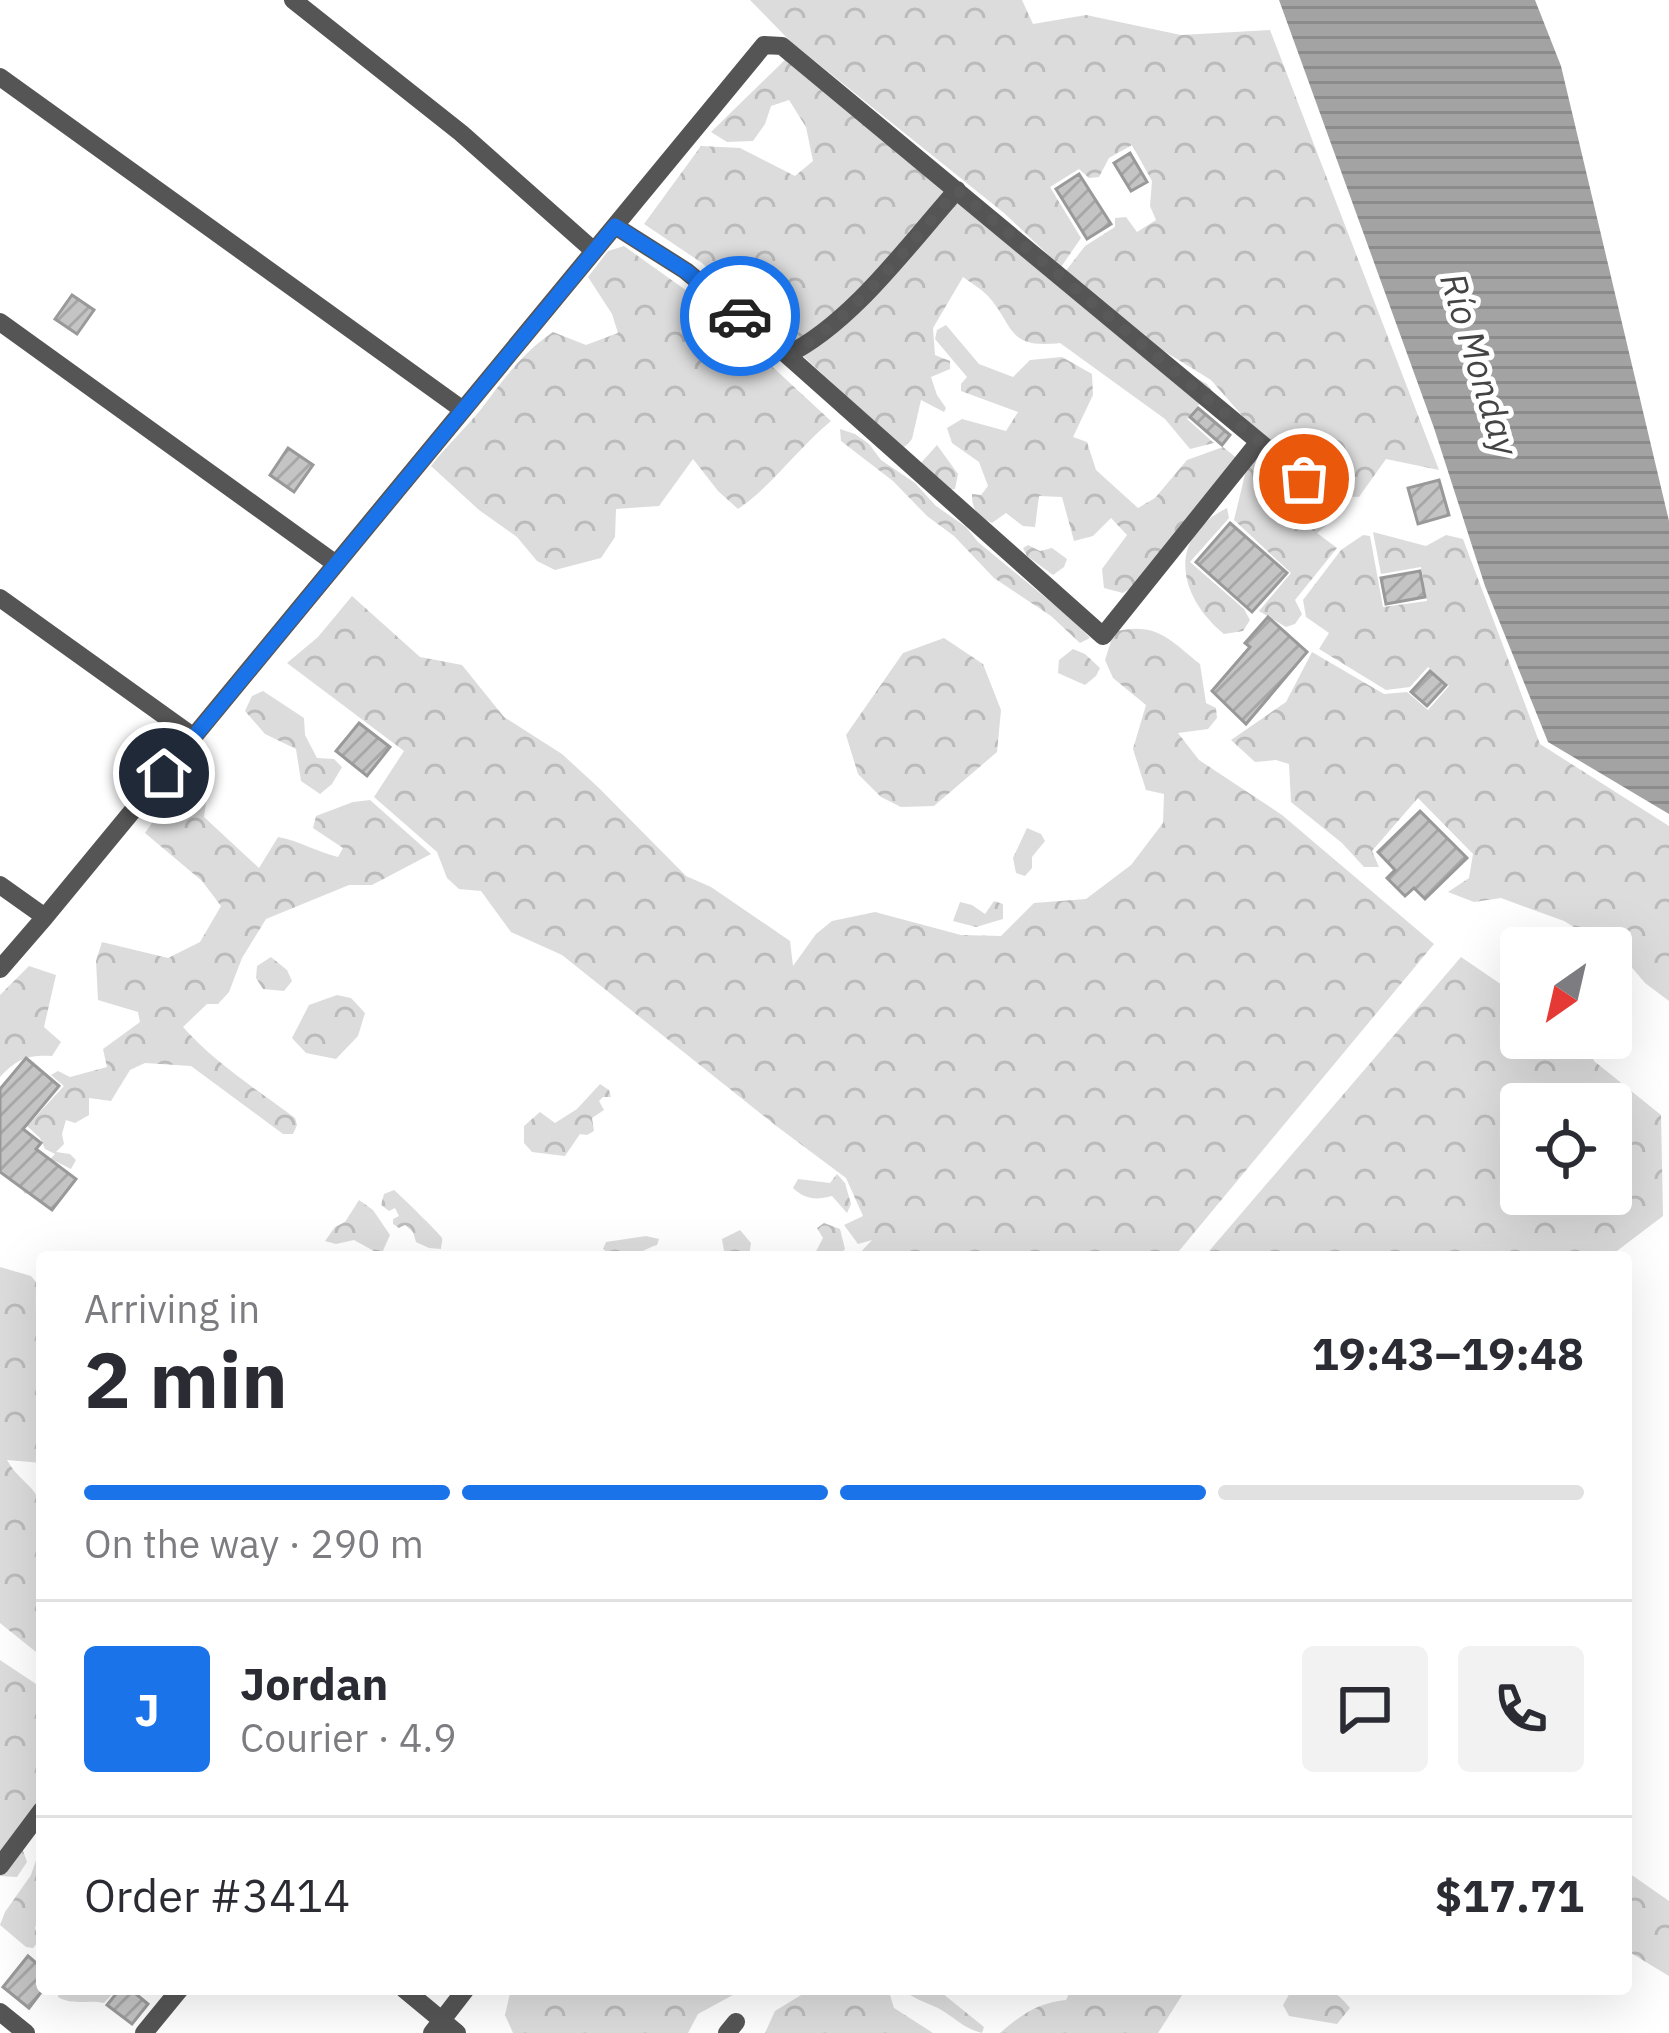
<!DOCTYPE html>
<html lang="en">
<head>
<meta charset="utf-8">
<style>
	body { margin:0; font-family:"IBM Plex Sans",sans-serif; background:#f2f2f3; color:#2b2b33; height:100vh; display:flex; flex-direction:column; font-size:45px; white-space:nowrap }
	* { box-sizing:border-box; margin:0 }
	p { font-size:39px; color:#7c7c81 }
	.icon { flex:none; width:66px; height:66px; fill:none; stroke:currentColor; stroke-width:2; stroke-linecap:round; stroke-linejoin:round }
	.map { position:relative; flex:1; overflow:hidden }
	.details { position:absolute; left:36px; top:1251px; width:1596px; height:744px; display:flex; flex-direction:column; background:#fff; border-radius:12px; box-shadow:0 12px 48px #0002 }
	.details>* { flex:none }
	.needle { width:78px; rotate:214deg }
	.tools { position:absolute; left:1500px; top:927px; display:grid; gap:24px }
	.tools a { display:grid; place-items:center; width:132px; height:132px; border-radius:12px; background:#fff; box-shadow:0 12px 48px #0002; font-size:60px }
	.pin { position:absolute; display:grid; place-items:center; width:102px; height:102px; color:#fff; margin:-51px; border:6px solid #fff; border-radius:50%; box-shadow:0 3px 12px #0007 }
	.courier { position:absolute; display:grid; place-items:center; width:120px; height:120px; margin:-60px; border:9px solid #1a73e8; border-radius:50%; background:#fff; color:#222; box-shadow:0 3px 15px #0007 }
	.summary em { font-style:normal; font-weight:700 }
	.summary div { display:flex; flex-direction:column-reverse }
	.summary { display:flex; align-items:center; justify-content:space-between; height:204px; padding:0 48px }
	h1 { font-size:78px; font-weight:700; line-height:90px }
	.bar { display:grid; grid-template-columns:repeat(4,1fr); gap:18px 12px; align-content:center; height:144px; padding:0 48px }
	.bar i { height:15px; border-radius:9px; background:#e1e1e2 }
	.bar .active { background:#1a73e8 }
	.bar p { grid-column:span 4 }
	.line { display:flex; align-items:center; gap:30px; padding:0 48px; border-top:3px solid #e1e1e2 }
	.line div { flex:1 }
	.round { display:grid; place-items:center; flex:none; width:126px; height:126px; border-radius:12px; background:#f2f2f3 }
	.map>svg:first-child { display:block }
	.forest { fill:url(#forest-crowns); fill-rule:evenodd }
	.water { fill:url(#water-rules) }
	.building { fill:url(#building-hatch); stroke:#999; stroke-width:3 }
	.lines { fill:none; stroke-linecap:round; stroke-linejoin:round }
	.minor { stroke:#555; stroke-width:18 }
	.done { stroke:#595959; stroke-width:12; stroke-dasharray:0 21.6 }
	.route { stroke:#1a73e8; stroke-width:15 }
	.labels { text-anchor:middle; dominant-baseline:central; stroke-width:10; stroke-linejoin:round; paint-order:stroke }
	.water-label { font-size:36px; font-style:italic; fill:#444; stroke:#fff }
</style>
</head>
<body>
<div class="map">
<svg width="1669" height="2033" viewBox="0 0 1669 2033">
	<defs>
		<pattern id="forest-crowns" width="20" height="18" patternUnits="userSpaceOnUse" patternTransform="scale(3)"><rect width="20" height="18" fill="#dcdcdc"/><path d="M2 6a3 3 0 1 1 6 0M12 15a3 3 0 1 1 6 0" fill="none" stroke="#bbb"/></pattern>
		<pattern id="water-rules" width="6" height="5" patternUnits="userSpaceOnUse" patternTransform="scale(3)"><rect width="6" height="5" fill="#a3a3a3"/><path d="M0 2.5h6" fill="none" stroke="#8b8b8b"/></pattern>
		<pattern id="building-hatch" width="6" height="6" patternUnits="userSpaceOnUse" patternTransform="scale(3)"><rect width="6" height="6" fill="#c4c4c4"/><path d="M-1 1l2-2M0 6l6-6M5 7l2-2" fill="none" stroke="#a7a7a7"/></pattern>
	</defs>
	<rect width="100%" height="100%" fill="#fff"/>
	<path class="forest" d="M750 0H1022L1033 24 1086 15 1181 35 1270 30 1439 470 1386 459 1359 497 1341 496 1268 445 1211 380 1120 324 1065 272 1085 246 1115 227V218L1126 217 1137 232 1156 220 1150 206 1152 181 1132 145 1109 158 1099 177 1089 178 1079 169 1050 187 1081 238 1061 267 1004 213 791 42Z
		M791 54 1115 331 1207 384 1219 400 1203 399 1187 419 1214 443 1190 449 1165 419 1060 343C1005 349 1015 325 987 295 980 288 971 283 963 277L933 328 935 355 950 361V369L931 377 937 395 946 408 944 412 921 400 912 439 903 448 702 263 644 224 701 146 740 148 795 176 813 161 806 127 789 100 771 106 765 124 753 141 727 142 711 132Z
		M624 246 701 301 831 421C798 448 773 485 738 509L718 491 693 459 659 506 616 509 615 537 601 558 555 570 537 561 517 537 479 510 431 466C447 445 466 428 482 408 505 378 521 354 553 332L586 345 618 333 612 314 588 277 608 251Z
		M946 325 979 364 1013 377 1030 360 1062 357 1092 374 1093 395 1073 437 1087 442 1096 470 1138 508 1155 498 1187 460 1223 447 1239 460V481L1133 587 1123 593 1104 588 1102 569 1127 535 1111 518 1093 536 1074 541 1062 497 1039 496 1035 527 1023 526 1006 513 992 523C978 515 972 511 972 494L981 495 988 486 979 462 952 443 947 428 962 419 1006 431 1018 412 961 391V384L967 377 935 339 937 330Z
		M840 429 855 434 869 444 881 460 915 483 936 506 966 527 978 542 1074 621 1090 638 1080 643 1051 616 994 578 954 536 927 516 893 481 841 441Z
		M937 445 958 474 955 489 944 490 920 464Z
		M1260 458 1323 504 1327 525 1317 533 1337 548 1295 600 1302 614 1295 624 1286 627 1259 611 1291 573 1234 520 1248 462Z
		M1227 508 1229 518 1190 562 1244 609 1250 620 1243 631 1224 634C1178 596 1166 538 1227 508Z
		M1373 532 1426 546 1446 535 1463 539 1540 744 1669 826V1001L1645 983 1623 957 1564 921 1501 898 1474 902 1448 892 1469 878 1473 854 1418 798 1372 851 1379 867H1364L1342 843 1291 802 1289 764 1276 760 1255 762 1231 740 1286 702 1312 652 1384 694 1407 692 1428 710 1449 686 1428 667 1410 687 1386 690 1319 649 1329 633 1306 617 1303 600 1341 550 1363 535 1370 536 1383 607 1427 601 1421 567 1381 574Z
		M1028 545 1040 551 1052 548 1067 559 1064 567 1053 575 1027 556 1023 548Z
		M352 596 420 657 462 665 504 717 562 754 599 788 686 876 711 887 790 941 793 966 816 934 832 921 875 912 961 935 1001 936 1034 903 1086 899 1131 865 1163 823 1164 794 1146 790 1133 749 1146 705 1113 678 1105 660 1114 632C1156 621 1169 639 1200 664L1206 703 1216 708 1217 718 1208 729 1178 733 1199 760 1282 815 1434 944 1174 1257H856L872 1240 858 1244 844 1225 863 1216 846 1178 775 1125 562 955 511 932 481 891 459 889 447 878 437 852 374 797 404 751 287 663 318 637Z
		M944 638 983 664 1001 710 997 752 934 806 901 807 881 797 858 774 846 735 903 653Z
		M1073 649 1085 654 1100 668 1096 676 1085 685 1058 673 1059 660Z
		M263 691 304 718 305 735 317 758 334 759 342 767 332 784 320 794 301 781 296 749 265 734 245 711 252 696Z
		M193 780 207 795 204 817 259 868 278 837C300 841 317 852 338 857L343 848 313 828 316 816 353 802 370 800 431 854 372 885H349L266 919 242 958 229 992 218 1004H207L183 1027C215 1063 256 1089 295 1118L297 1125 293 1134H283L191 1066 145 1063 130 1070 111 1101 89 1098V1115L75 1123 66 1120 62 1134 64 1144 56 1152 70 1154 76 1160 71 1169 55 1161 25 1194 22 1189 55 1154 45 1149 40 1138 27 1126 64 1086 51 1075 58 1071 70 1077 107 1067 103 1049 140 1022 138 1012 98 1000 96 961 102 942 168 958 200 942 221 906 202 881 145 833C164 807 164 797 193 780Z
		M1027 828 1041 834 1045 841 1032 857V868L1025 876 1016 873 1013 858Z
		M994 901 1003 904V919L976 927 953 921 960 902 972 905 985 914Z
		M271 957 287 970 292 981 284 991 263 989 256 978 257 966Z
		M1461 957 1521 998V1038H1587L1594 1061 1661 1115 1663 1216 1609 1257H1204ZM1611 1104V1194H1521V1104Z
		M29 966 56 975 44 1027 61 1042 52 1056C28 1054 15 1060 0 1077V995Z
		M337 995 351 998 365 1013 358 1036 336 1059 306 1053 292 1038 309 1005Z
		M600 1084 609 1090 611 1097H603L599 1101 604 1110 592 1118 594 1131 587 1135 580 1134 565 1156 532 1152 524 1143V1126L540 1112 555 1123 577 1109Z
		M837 1174 845 1183 851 1204 847 1213 832 1196C816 1200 806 1200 793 1188L798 1179 830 1183Z
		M394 1190C400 1195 440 1234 442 1238 443 1241 441 1245 441 1249L429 1248 416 1242 413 1232 405 1225 399 1228 393 1224V1219L399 1216 395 1208 389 1211 381 1205 384 1194Z
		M359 1200 373 1210 390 1235 381 1255 354 1240 336 1244 325 1241 335 1227 345 1222Z
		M824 1223 840 1229 845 1249 838 1257H813L823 1238 817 1228Z
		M740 1230 751 1243 749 1257H725L722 1239Z
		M646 1236 659 1239 657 1245C635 1252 625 1267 603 1249L606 1242Z
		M0 1267 31 1276 42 1289V1463L7 1460C18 1480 33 1484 42 1505V1653L36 1652 0 1623Z
		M0 1660 42 1688V1812L17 1834 27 1862 17 1877 0 1876Z
		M42 1843V1923L35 1927 39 1941 33 1948 26 1947 0 1925 5 1912 31 1875Z
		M1626 1871 1669 1901V1976L1626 1950Z
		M59 1989H117L104 2003C88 1999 73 2006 58 1997Z
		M511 1989H744L698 2014 688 2033H513L505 2015Z
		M811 1989H881L890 1995 894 2008 933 2033H765L775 2011Z
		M902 1989H937L984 2027 982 2033C964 2029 953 2016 938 2008 924 2002 913 1998 902 1989Z
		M1071 1989H1186L1158 2033H1000C1021 2015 1037 2003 1066 2000Z
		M1295 1989C1323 1989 1332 1985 1350 2008L1337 2024 1289 2016 1283 2005 1291 1991Z"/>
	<path class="water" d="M1279 0H1535L1561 66 1669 521V814L1548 742 1485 586 1434 428Z"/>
	<path class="building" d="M1130 153 1147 182 1131 191 1114 163Z
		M1079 174 1111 224 1087 239 1056 189Z
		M72 295 94 310 77 334 55 319Z
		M1198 408 1230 435 1222 445 1190 417Z
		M288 448 313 465 294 492 270 475Z
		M1439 480 1449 515 1418 524 1408 488Z
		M1230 523 1287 573 1252 612 1196 562Z
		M1420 571 1425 597 1386 604 1381 578Z
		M1268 617 1307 652 1246 724 1212 691 1250 647 1245 643Z
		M1430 671 1446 685 1427 706 1411 692Z
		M359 723 390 747 367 776 336 751Z
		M1420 811 1467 858 1425 899 1414 888 1405 896 1387 878 1395 870 1378 852Z
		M26 1058 59 1086 23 1129 41 1143 36 1149 76 1179 52 1210 0 1172V1089Z
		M28 1956 42 1968V1991L29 2008 3 1987Z
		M120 1989H130L148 2004 132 2024 107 2005Z"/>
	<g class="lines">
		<path class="minor" d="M293 0 461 133 594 251
			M0 77 463 410
			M615 226 686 271 787 355 1103 636 1258 443
			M0 322 336 564
			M787 355C852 323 908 245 957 190
			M0 598 194 737
			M0 885 45 917
			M0 969 45 917 764 45 782 46 1304 479
			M0 1866 42 1810
			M404 1989 457 2033
			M0 2012 26 2033
			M144 2033 180 1989
			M432 2033 466 1989
			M727 2033 736 2022"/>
	</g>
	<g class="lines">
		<path class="done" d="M740 316 787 355C852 322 908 245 957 190L1304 479"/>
		<path class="route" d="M164 773 615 226 686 271 740 316"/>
	</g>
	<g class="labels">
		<g class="water-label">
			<text transform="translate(1480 364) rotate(73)">Río Monday</text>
		</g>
	</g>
</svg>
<div class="tools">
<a><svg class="needle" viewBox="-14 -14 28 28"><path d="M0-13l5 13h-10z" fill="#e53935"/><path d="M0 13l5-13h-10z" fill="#7c7c81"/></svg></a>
<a><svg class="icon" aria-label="locate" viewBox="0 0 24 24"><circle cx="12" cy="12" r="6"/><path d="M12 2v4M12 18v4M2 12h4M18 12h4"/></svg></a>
</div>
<div class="pin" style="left:1304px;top:479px;background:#ea580c"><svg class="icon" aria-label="bag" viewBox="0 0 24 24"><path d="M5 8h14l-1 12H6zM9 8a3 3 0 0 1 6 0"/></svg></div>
<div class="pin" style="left:164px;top:773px;background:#1f2937"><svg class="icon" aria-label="home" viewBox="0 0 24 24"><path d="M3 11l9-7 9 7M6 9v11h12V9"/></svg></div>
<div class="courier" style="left:740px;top:316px"><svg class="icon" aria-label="car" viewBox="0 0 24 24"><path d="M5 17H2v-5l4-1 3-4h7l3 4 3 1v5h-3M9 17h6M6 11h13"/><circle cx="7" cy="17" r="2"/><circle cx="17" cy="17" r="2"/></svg></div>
<section class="details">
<div class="summary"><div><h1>2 min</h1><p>Arriving in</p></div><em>19:43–19:48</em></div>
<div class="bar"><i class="active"></i><i class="active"></i><i class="active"></i><i></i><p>On the way · 290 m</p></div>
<div class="line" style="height:216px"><b class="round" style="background:#1a73e8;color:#fff">J</b><div><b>Jordan</b><p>Courier · 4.9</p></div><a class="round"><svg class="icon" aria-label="chat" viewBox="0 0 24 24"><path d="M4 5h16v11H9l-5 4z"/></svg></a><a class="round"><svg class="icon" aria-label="phone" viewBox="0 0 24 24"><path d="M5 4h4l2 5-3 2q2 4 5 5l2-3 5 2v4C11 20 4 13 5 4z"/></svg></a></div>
<div class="line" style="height:156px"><div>Order #3414</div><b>$17.71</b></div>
</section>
</div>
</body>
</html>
